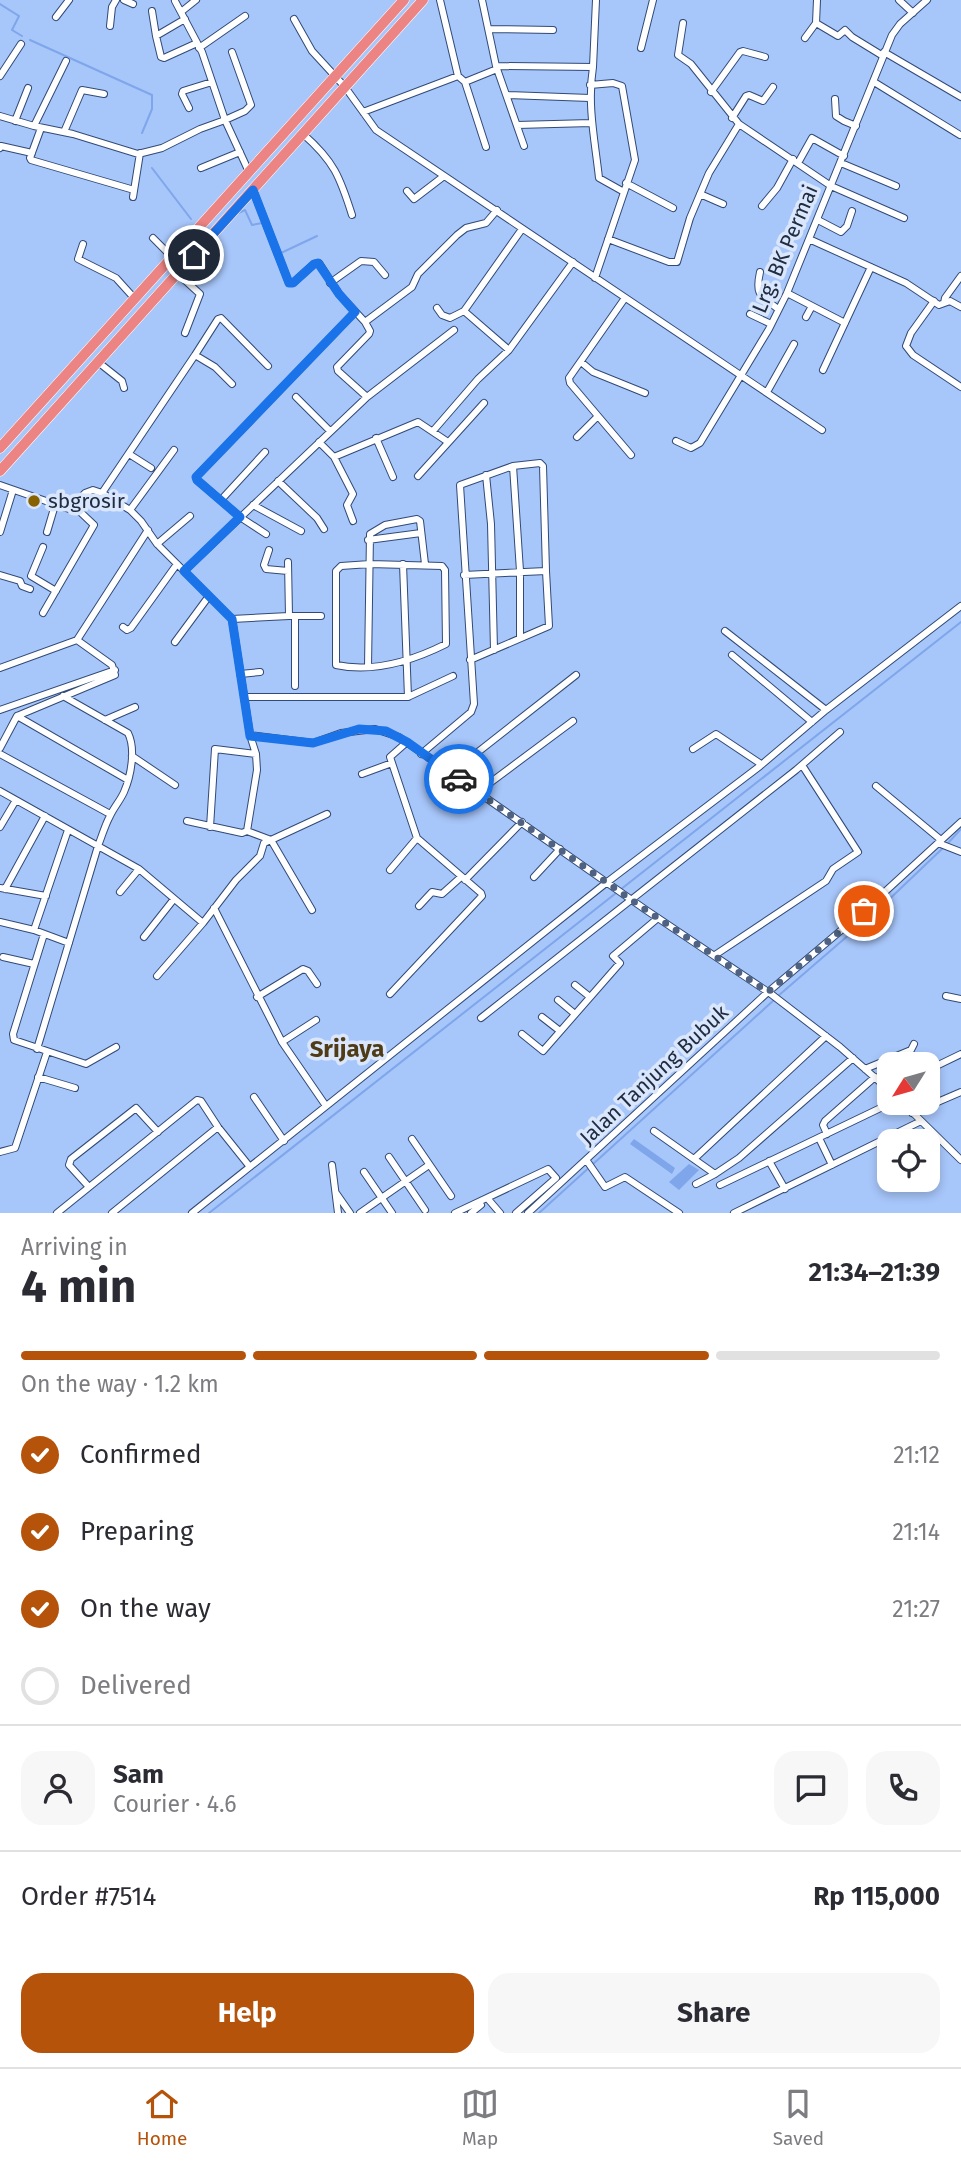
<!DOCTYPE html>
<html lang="en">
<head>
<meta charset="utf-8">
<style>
	body { margin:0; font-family:"Fira Sans",sans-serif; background:#f7f7f7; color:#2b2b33; height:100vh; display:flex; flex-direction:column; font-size:26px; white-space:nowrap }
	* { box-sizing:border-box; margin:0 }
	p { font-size:23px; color:#7c7c81 }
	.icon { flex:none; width:38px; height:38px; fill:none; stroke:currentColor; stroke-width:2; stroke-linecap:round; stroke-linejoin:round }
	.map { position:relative; height:1213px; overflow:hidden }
	.details { display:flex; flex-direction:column; background:#fff; flex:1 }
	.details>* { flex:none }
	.needle { width:46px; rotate:233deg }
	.fabs { position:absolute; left:877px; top:1052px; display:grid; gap:14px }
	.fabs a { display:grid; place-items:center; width:63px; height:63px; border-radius:14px; background:#fff; box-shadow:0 4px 10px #0003; font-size:35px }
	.pin { position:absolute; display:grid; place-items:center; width:60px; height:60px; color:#fff; margin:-30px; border:4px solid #fff; border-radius:50%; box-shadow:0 2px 7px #0007 }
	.courier { position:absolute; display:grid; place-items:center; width:70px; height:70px; margin:-35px; border:5px solid #1a73e8; border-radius:50%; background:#fff; color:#222; box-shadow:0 2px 9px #0007 }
	.overview em { font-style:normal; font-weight:700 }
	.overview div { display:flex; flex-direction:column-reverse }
	.overview { display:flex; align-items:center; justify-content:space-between; height:119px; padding:0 21px }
	h1 { font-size:46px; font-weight:700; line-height:52px }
	.bar { display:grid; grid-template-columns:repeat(4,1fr); gap:10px 7px; align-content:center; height:84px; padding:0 21px }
	.bar i { height:9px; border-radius:5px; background:#e1e1e2 }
	.bar .selected { background:#b45309 }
	.bar p { grid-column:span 4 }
	.line { display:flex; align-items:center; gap:18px; padding:0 21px; border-top:2px solid #e1e1e2 }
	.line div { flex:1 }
	.round { display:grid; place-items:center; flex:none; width:74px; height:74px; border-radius:21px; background:#f7f7f7 }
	ol { padding:0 21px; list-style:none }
	li { display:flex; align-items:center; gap:21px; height:77px }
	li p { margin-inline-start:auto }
	li .icon { padding:7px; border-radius:50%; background:#b45309; color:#fff; stroke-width:4 }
	li:last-child { color:#7c7c81 }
	li i { width:38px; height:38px; border:4px solid #e1e1e2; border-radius:50% }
	.action { display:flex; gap:14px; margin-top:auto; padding:14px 21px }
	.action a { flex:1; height:80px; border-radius:21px; background:#b45309; color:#fff; font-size:28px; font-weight:700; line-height:80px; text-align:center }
	.action a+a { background:#f7f7f7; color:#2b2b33 }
	.menu { display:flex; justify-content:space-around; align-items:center; height:98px; border-top:2px solid #e1e1e2; background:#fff; font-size:19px; color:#7c7c81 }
	.menu a { display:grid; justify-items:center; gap:4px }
	.menu .selected { color:#b45309 }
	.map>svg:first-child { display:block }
	.water { fill:#7fa6eb }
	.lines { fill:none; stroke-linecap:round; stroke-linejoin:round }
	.stream { stroke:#7fa6eb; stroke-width:2 }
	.minor-casing { stroke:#314a77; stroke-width:8 }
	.highway-casing { stroke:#fff; stroke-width:11 }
	.minor { stroke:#fff; stroke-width:6 }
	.highway { stroke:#ec8483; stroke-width:10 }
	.done { stroke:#4f6281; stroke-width:7; stroke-dasharray:0 12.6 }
	.route { stroke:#1a73e8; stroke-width:9 }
	.poi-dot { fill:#886100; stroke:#d9e6fc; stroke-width:2.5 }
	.labels { text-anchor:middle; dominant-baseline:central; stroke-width:7; stroke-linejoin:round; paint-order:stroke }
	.street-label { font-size:21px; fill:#202c40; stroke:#d9e6fc }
	.poi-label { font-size:21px; fill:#202c40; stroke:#d9e6fc; text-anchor:start }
	.quarter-label { font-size:24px; font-weight:bold; fill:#4f3c16; stroke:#d9e6fc }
</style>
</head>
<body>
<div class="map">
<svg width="961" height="1213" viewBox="0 0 961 1213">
	<rect width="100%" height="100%" fill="#a7c6fa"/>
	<path class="water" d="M634 1139 675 1168 672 1174 630 1144Z
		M689 1164 699 1170 679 1190 669 1182Z"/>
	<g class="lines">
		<path class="stream" d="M0 4 19 16 12 30 22 36
			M30 40 152 95V109L142 133
			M152 168 191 219
			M236 214 245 210 252 225 262 223 275 256
			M281 253 317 236
			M948 843 961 829
			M879 909 944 847
			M778 996 873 914
			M209 1213 961 622
			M539 1213 774 1000"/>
		<defs>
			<path id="minor" d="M124 0 133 4
				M440 0 458 76
				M482 0 496 66 524 146
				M899 0 913 13
				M175 1 202 52 225 120 245 111 251 105 232 52
				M152 11 156 36
				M181 12 196 0
				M56 17 69 0
				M185 19 156 36 161 57 164 58 197 43
				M294 19 312 51 345 87 376 130 822 430
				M683 23 678 55 691 64 739 124 831 186 904 218
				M816 23 817 0
				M110 26 112 7 116 0
				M489 29 553 30
				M805 38 816 23 838 36 845 30 852 37 883 56
				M199 48 245 16
				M641 48 653 0
				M884 52 961 97
				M496 66 593 67 596 0
				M593 67C587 105 595 141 599 178L624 192
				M0 76 21 44
				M465 82 486 147
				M874 82 960 135
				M590 85 613 83 622 86 635 160 595 278
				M711 92 740 52 743 51 765 57
				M507 95 590 98
				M835 99 836 116 844 121 856 126
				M189 108 182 94 183 91 212 82
				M363 112 458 76 465 82 497 69
				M0 116 34 126 73 134 138 154 162 148 200 129 225 120 249 172
				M732 118 746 96 749 95 763 101 773 87
				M15 121 28 88
				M517 125 591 123
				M34 126 66 61
				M41 128 30 158 31 160 134 190
				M64 132 82 90 104 94
				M303 134C334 161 340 177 352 215
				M0 148 1 146 32 153
				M798 163 812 138 844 156
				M841 163 896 186
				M201 168 240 152
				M626 183 673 208
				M253 190 289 283H293L314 264 319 263 339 294 365 322
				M407 191 414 199 444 176
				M700 194 723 204
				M133 197 140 153
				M762 206 777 188 793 159
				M818 220 841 232 847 226 852 211
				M153 238 172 257
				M608 239 669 262H677L690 218 709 173 739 124
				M809 239 906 283 939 305 950 301 961 307
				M83 244 78 259 116 278 135 299
				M760 272C755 295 760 295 778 309
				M177 273 200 294 185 333
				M330 283 361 261 374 262 385 275
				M787 293 845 323
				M625 298 569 378 570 383 631 455
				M934 301 911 333 906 346 913 355 961 387
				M944 303 945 298 961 276
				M437 308 442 315 450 318 464 311
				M750 314 771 324
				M806 317 812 306
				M509 350 464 311 522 229
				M195 355 218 319 221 318 268 366
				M98 362 122 381 124 388
				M581 362 593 372 645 393
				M823 370 871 267
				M767 392 794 344
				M296 397 330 431
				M367 397 454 330
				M433 431 478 379 509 350 573 262
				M577 437 598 416
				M376 438 393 477
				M676 441 691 448 700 443 769 329 787 293 892 35 900 24 927 0
				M319 442 334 457 418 422 448 442
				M129 454 151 468
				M334 457 353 494 347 505 353 521
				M513 466 520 571V638
				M486 475 491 524 494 650
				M418 476 484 403
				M278 481 317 518 324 529
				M0 485 69 509 85 493 93 490 102 493 130 510 141 521 157 544 232 619 250 735 256 754 257 770 247 831
				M102 493 195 355 215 367 232 384
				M221 500 265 452
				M253 505 301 531
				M130 510 174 450
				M0 532 13 490
				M47 532 55 505
				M266 534 240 517 197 480 196 477 355 312
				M368 540 421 533
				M157 544 190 516
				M43 547 31 576 56 591
				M269 550 264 565 266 569 288 571
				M370 564 442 566 445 570 446 644C414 660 373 673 336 665V571L341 566Z
				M403 564 408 697
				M184 571 367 397 338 371 337 367 369 334 370 331 365 322 412 287 418 274 457 235 466 228 486 223 497 210
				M0 575 20 581 22 586 30 589
				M464 575 546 571
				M43 613 94 525 74 506
				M291 616H321
				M295 616V686
				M232 619 289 616 288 562
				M123 627 127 630 131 628 177 564
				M725 631 826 710
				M175 642 209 596
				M732 655 812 722
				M368 667 370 534 385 525 417 519 420 521 425 564
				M0 668 77 640 148 530
				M240 674 260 672
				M244 697H408L453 676
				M0 710 115 670
				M17 716 128 780
				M105 720 135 707
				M250 735 313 743 341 733 375 729 399 737 646 910 771 994 840 1047 889 1090
				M0 748 17 716 115 675 112 665 77 640
				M693 749 716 734 761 764
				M0 754 110 814
				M421 754 471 712 474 704 460 485 513 466 540 463 543 466 546 571 549 626 470 660
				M132 756 175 785
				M362 774 392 763
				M450 774 576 675
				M876 786 941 840
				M0 791 139 869 203 923 236 880 260 856 264 843 271 840 312 910
				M479 791 573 721
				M187 821 242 833 247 831 271 840 327 814
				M0 827 16 800
				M210 827 215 749 256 754
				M938 843 961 852
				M390 870 417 838
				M534 877 560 849
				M465 880 522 822
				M0 888 46 896
				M5 889 45 816
				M120 892 139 869
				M870 905 880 918
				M419 906 432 892 442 894 461 877
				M214 908 282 1042 326 1106
				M0 922 34 930 69 943
				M34 930 68 830
				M44 934 13 1034 14 1040 86 1064 116 1047
				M144 937 174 899
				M715 955 826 881 833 869 858 852 802 765
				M3 957 34 964
				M157 976 203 923
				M575 985 590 997
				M390 994 482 896 481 893 417 838 390 757 407 742
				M946 996 961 999
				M257 997 303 969 308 971 317 984
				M558 1000 575 1014
				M542 1017 560 1031
				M481 1018 796 770 840 732
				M522 1034 543 1051 620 963 613 956 658 918
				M282 1042 316 1020
				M37 1049 98 846C102 836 105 825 110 816 114 807 120 801 124 792 131 776 136 749 128 733L63 696
				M865 1069 911 1050 914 1044
				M928 1070 961 1054
				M38 1077 75 1088
				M254 1097 284 1141
				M902 1102 961 1160
				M912 1113 961 1092
				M654 1131 715 1174
				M827 1134 823 1125 825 1121 875 1077
				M819 1138 832 1165
				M412 1139 451 1196
				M0 1152 15 1148 47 1052
				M389 1157 425 1210
				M694 1159 826 1036
				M587 1161 605 1187 625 1177 679 1213
				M769 1161 785 1189
				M332 1165 338 1213
				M364 1172 392 1213
				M696 1184 715 1174 739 1158 853 1058
				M720 1185 893 1102
				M89 1187 69 1165 71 1159 136 1108 158 1132
				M336 1193 350 1213
				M488 1199 500 1213
				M57 1213 197 1100 201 1101 218 1127 250 1167
				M112 1213 218 1127
				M192 1213 606 883 760 766 826 710 961 606
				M360 1213 429 1165
				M455 1213 548 1169 556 1178 516 1213
				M471 1213 481 1205
				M528 1213 768 992 864 911 961 822
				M734 1213 921 1121"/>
			<path id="highway" d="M0 448 404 0
				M0 471 423 0"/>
		</defs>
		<use href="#minor" class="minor-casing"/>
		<use href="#highway" class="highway-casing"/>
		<use href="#minor" class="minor"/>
		<use href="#highway" class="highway"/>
	</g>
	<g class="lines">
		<path class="done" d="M459 779 646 910 768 992 864 911"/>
		<path class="route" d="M194 255 253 190 289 283H293L314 264 318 263 339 294 355 312 196 477 197 480 240 517 184 571 232 619 250 736 313 743 359 729 386 731 407 742 459 779"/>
	</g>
	<circle class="poi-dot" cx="34" cy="501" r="7"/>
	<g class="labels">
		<g class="street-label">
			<text transform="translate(785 249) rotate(-67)">Lrg. BK Permai</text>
			<text transform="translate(654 1075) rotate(-43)">Jalan Tanjung Bubuk</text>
		</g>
		<g class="poi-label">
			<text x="48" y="501">sbgrosir</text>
		</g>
		<g class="quarter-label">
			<text x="347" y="1049">Srijaya</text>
		</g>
	</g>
</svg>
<div class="fabs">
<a><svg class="needle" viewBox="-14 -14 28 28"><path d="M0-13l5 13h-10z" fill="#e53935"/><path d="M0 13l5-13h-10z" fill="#7c7c81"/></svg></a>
<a><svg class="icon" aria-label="locate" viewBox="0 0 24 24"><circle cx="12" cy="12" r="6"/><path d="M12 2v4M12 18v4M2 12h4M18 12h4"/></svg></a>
</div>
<div class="pin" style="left:864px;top:911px;background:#ea580c"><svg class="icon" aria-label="bag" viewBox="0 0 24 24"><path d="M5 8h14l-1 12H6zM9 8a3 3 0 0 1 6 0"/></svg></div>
<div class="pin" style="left:194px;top:255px;background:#1f2937"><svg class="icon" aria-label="home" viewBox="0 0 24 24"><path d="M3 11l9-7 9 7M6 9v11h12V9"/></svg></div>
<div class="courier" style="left:459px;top:779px"><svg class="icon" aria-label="car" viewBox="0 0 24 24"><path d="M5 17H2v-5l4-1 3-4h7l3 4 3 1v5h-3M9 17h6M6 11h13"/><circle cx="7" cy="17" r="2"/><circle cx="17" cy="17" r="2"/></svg></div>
</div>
<section class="details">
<div class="overview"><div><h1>4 min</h1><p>Arriving in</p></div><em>21:34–21:39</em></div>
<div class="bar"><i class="selected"></i><i class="selected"></i><i class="selected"></i><i></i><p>On the way · 1.2 km</p></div>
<ol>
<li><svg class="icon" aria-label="check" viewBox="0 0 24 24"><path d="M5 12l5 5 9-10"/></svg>Confirmed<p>21:12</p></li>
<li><svg class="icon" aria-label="check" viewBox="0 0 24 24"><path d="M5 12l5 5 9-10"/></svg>Preparing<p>21:14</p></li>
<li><svg class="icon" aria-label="check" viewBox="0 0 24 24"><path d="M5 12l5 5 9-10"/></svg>On the way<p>21:27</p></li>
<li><i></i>Delivered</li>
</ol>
<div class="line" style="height:126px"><a class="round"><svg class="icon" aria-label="person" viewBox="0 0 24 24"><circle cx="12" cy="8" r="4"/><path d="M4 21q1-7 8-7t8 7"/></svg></a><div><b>Sam</b><p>Courier · 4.6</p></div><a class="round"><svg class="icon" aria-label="chat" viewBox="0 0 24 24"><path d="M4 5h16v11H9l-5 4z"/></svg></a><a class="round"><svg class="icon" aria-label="phone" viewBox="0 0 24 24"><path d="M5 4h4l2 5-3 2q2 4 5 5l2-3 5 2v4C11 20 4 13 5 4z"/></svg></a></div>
<div class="line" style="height:91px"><div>Order #7514</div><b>Rp 115,000</b></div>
<div class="action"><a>Help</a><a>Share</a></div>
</section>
<nav class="menu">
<a class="selected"><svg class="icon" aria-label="home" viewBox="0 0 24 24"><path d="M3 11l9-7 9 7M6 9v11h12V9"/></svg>Home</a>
<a><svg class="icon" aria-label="map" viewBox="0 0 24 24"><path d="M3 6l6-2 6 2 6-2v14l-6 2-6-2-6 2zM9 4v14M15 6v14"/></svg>Map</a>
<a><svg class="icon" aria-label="saved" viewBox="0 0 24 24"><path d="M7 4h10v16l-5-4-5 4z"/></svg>Saved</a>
</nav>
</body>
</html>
